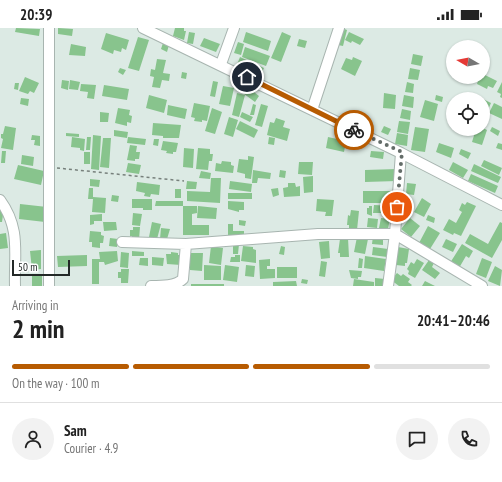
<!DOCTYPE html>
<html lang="en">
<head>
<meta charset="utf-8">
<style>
	body { margin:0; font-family:"PT Sans Narrow",sans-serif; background:#f2f2f2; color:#222; height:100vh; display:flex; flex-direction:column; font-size:15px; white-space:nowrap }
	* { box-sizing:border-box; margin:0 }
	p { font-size:13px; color:#767676 }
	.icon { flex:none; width:22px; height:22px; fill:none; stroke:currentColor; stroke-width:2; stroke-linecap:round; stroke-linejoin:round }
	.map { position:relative; height:258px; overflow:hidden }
	.sheet { display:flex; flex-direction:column; background:#fff; flex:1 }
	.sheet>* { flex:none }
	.needle { width:26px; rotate:279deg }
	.buttons { position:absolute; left:446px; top:12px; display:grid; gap:8px }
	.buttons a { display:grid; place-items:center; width:44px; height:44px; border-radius:50%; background:#fff; box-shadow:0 1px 3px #0004; font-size:20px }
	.scale { position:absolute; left:12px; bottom:10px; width:58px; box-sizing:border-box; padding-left:4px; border:2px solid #232927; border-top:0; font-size:11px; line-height:14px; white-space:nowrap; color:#232927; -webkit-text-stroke:3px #fff; paint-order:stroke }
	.pin { position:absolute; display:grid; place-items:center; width:34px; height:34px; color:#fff; margin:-17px; border:2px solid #fff; border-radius:50%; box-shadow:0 1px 4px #0007 }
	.courier { position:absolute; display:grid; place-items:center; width:40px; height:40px; margin:-20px; border:3px solid #b75b01; border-radius:50%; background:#fff; color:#222; box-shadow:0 1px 5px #0007 }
	.summary em { font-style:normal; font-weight:800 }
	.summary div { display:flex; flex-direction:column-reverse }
	.summary { display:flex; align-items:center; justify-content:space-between; height:68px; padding:0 12px }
	h1 { font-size:26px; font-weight:800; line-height:30px }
	.bar { display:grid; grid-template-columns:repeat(4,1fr); gap:6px 4px; align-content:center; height:48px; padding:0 12px }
	.bar i { height:5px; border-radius:3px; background:#e0e0e0 }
	.bar .active { background:#b75b01 }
	.bar p { grid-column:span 4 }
	.line { display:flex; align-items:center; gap:10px; padding:0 12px; border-top:1px solid #e0e0e0 }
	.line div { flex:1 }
	.round { display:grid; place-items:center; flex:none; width:42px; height:42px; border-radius:21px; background:#f2f2f2 }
	.status { display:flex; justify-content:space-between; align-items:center; height:28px; padding:0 20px; background:#fff; direction:ltr }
	.status svg { height:11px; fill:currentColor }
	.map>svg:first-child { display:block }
	.building { fill:#88c48d }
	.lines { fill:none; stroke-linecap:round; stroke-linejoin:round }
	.minor-casing { stroke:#a8b5b0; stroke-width:12 }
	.path { stroke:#77807c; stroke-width:1.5; stroke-dasharray:3 3; stroke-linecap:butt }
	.minor { stroke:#fff; stroke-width:10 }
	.done { stroke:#646d69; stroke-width:4; stroke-dasharray:0 7.2 }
	.route { stroke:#b75b01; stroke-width:5 }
</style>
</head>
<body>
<div class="status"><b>20:39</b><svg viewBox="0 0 49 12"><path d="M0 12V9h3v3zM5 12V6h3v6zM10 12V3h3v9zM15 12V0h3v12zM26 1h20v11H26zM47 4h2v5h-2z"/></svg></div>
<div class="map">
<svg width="502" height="258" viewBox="0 0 502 258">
	<rect width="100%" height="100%" fill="#dceae4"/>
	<path class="building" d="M16 0 40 1 39 8 15 4Z
		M58 0 73 1 72 8 58 6Z
		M175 0H184V3H186L184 12 173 8Z
		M342 0 347 2 343 18 338 17Z
		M189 4 195 5 193 16 187 15Z
		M246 4 271 13 268 23 243 14Z
		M282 4 291 8 281 34 271 30Z
		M349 4 364 11 360 17 352 13 351 15 345 12Z
		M106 5 129 12 126 22 122 20 121 24 114 22 113 26 101 21Z
		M138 9 149 12 139 43 128 40Z
		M204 10 220 16 216 24 200 18Z
		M299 11 307 13 305 20 297 18Z
		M238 14 244 16 241 27 234 25Z
		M163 15 169 17 167 24 161 21Z
		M71 16 86 19 85 28 69 27Z
		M245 19 270 28 266 38 242 29Z
		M413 26 423 28 421 38 411 36Z
		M240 29 264 40 260 49 236 39Z
		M353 29 362 33 355 48 341 41 346 30 352 32Z
		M157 31 166 32 163 45 170 46 169 53 162 52 160 60 152 59 154 49 150 48 151 41 155 42Z
		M120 40 126 42 123 47 118 44Z
		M410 40 420 42 418 52 408 51Z
		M182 44 187 45 186 51 181 50Z
		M483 46 497 53 493 60 488 58 487 61 477 56 478 53 471 49H483Z
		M25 49 39 55 34 65 30 63 28 66 19 63Z
		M62 52 69 53 68 62 61 60Z
		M70 52 80 54 78 62 69 61Z
		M213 53 218 54 215 69 210 68Z
		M407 54 414 56 413 65 405 64Z
		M502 54V70L500 69 501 66 497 64Z
		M15 55H19L18 62 14 61Z
		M81 56 96 57 94 71 87 70 88 64 80 63Z
		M244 56 259 68 255 74 240 63Z
		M104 57 129 61 127 72 102 68Z
		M223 58 234 60 230 78 219 76Z
		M237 65 245 67 239 89 232 87Z
		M384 65 396 67 395 81 383 80Z
		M149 67 167 72 164 85 146 80Z
		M404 67 414 69 413 80 402 78Z
		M436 67 443 69 442 74 435 72Z
		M21 70 29 71 28 78 20 76Z
		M483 71 491 75 487 84 483 82Z
		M425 72 438 76 434 93 420 89Z
		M194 75 210 78 207 93 202 92V94L194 93 195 90 191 89Z
		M494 75 502 79V91L489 85Z
		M253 76 256 77 254 87H250Z
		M261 76 268 78 262 99 255 97Z
		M168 77 187 81 185 91 167 87Z
		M118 80 130 82 129 87 132 88 131 95 127 94V98L115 95Z
		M212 80 222 84 215 106 205 103Z
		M402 81 411 83 410 92 400 90Z
		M100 84 109 85 108 94H100Z
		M242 84 253 89 250 94 240 89Z
		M229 89 238 92 233 109 224 106Z
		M276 90 285 93 283 99 290 101 287 113 267 107 270 94 274 95Z
		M240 93 258 102 254 110 236 101Z
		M399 93 410 94 408 106 397 104Z
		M153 95 181 97 179 110H163V108L152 107Z
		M5 98 16 100 13 122 1 120 3 111 1 110V106H3Z
		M384 98 391 101 388 107 381 104Z
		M415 99 429 101 425 124 411 122Z
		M492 99 500 103 498 108 490 103Z
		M483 100 487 102 482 117 472 114 476 101Z
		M114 102 128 104 127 110 114 108Z
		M66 105 79 106V109L66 108Z
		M397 105 408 107 407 118 395 116Z
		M32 107 40 108V118L34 117 35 112H31Z
		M93 107 101 108 99 142 91 141Z
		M72 109 85 111 84 123 80 122V120L71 119Z
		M87 109H91L90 122H86Z
		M128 109 146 111 145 117 127 115Z
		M269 109 275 110 274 117 268 116Z
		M328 109 346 113 344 124 326 120Z
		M103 110H111L109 140 100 139Z
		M154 111H159L158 118 153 117Z
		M163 113 178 115 176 124H173V126L166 125 167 123 161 122Z
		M439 115 454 120 451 130 436 124Z
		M498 115 502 116V122L496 120Z
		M130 117 137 118 136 124H140L139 131H135V133L127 132Z
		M184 120 194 121 193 140 183 139Z
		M198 120 210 121V126H213L212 133H209L208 142 196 141Z
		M461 121 471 125 468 131 459 126Z
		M2 123H6L5 135H1Z
		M371 123 384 124 383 131 370 129Z
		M84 124H90V136H84Z
		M22 127 34 129 33 138 21 136Z
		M248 128 254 129 251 151 245 150V146L237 144 239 131 248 132Z
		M484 132 502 140 499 147 481 138Z
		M222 133 231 134V137L234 138 233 145 215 143 216 135 221 136Z
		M299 134H313L312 147 298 146Z
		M453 134 468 142 463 150 449 142Z
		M128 135 141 137 139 146 126 144Z
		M474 136 501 149 498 155 471 143Z
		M18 137 44 143 41 157 14 151Z
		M397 141V153L365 154V142Z
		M253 142 271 145 270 151 258 150 257 155H252Z
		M280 142 286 143 285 150 279 149Z
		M201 143 211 145 210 151 199 150Z
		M471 146 498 158 495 165 468 153Z
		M313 148V164L304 165 303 149Z
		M211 150H221L220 175 187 173V163L210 164Z
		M90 151 100 152 99 159 90 158Z
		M187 153 197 154 196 161H186Z
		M230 153 252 156 251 164 229 161Z
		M137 154 160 157 159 167 151 166 150 169 144 168 145 165 136 163Z
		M288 155H295L296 159 300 158V168L284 169 283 160 288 159Z
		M407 155 416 156 414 167 406 166Z
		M89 160H93V169L106 170 105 185 92 184 93 171H88Z
		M278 160 279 167 273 169 271 161Z
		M175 161H181V170H175Z
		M363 163H395V175H363Z
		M228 165H252V171H228Z
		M112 167 119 168 118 174 111 173Z
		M422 170 431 176 424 189 414 184Z
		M132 171H152V182H143V180H132Z
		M317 171 334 172 332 188H325L326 184 316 183Z
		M156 173H183V178H155Z
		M228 173 244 174V182H239V184L228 181Z
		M467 174 476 178 461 208 454 205 453 207 443 202 449 191 456 195 462 184 459 182 462 175 465 177Z
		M20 176 47 179 45 194 19 191Z
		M374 177 393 178V185H373Z
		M183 178H197V185L192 186V197H209V207H183Z
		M198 178 217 180 216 191 197 190Z
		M369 178H372V188L367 186V180H369Z
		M0 180H4L2 194H0Z
		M351 182 359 183 357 202 349 201V197H347L348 187 350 188Z
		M133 185 142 186 140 198 132 197Z
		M102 186V193H94V196L90 197V187Z
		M428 187 435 190 434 195 426 192Z
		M368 190 378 191 377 200 367 199Z
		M381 190 390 191 388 201 379 200Z
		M410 190 420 198 411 209 401 201Z
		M239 192 246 193 245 198 239 197Z
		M103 194H116L117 202 104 203Z
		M152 194 161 196 157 211 149 209Z
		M500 194 502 195V212L492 230 465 215 470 206 488 216Z
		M228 196H233V203H244V210H228Z
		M428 198 440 205 430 221 419 215Z
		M133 199H140L139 212 132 211V208H130V202H133Z
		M161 200 170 201 167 211H160Z
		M90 203 101 204V207L104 208 103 215H100V220L92 219V214H89Z
		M6 205 8 220 0 221V206Z
		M373 208 383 209V217L372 216Z
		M357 209 368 211 365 226 354 224Z
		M110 210 118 211 117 219 109 218Z
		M348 210 349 229H340V225H338L340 211Z
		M446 211 457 216 453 224 442 219Z
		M329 213 330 230 321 231 319 214Z
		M233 216H239L238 226H233Z
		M462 216 473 223 469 230 466 228 459 240 450 235Z
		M211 218 223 220 221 237 209 235Z
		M243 218 253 219V221L256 222V235L241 233Z
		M281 218 285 219 284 227 279 226Z
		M373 219 388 221 387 229 372 227Z
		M398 219 409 221 407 235H405V238L396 237Z
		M41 222V241L32 242 30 223Z
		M117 223 118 233 105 237 104 234H99V256H92V231H100L99 224Z
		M132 223 144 224V228H132Z
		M121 224 129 225 128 240 120 239Z
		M171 224 178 225V227H181V237L167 236 166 226H171Z
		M190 225H203L202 243 190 242Z
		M87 227V238L58 239 57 228Z
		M235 227H240V234H230L231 229H235Z
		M365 228 386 231 384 243 364 240Z
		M152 229 164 230 163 238 152 237Z
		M140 230H148V238L139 237Z
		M359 230 363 231 362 240H358Z
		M482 230 492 234 486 250 476 246Z
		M270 231V238H267V241H275V250L260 251 259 232Z
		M417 231 424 235 415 250 408 246 409 243 407 241 411 234 414 236Z
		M429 232 434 235 432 239 440 245 435 251 422 242Z
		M321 233 327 234 325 249 319 248Z
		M204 237 221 238V252H204Z
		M225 237 239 239 237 254 223 252Z
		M246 237 255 238 254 249 245 248Z
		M495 238 502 242 500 258 488 253Z
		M277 239H297V250H277Z
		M121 241H129L128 255H121V250H118V244H121Z
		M349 242 362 243 361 249H358V251L351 250Z
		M397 245 401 248 403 246 410 251 408 254 412 257 411 258H399L391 252Z
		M32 248H42V258H32Z
		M375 250 385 251 384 258H375Z
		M302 251 308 252 307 256 301 255Z
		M354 251 374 254V258H353Z
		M296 253 297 258H273V254Z
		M425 253 435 258H422Z
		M191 256H224V258H191Z"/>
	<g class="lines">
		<defs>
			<path id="minor" d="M143 0 401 125 502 177
				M221 36 234 0
				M312 82 339 0
				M0 172C21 201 14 225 15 258
				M122 214 186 216 318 206H395L482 258
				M49 258V0
				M151 258C162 258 176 258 183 251L186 216
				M388 258 395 206 401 125"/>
		</defs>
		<use href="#minor" class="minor-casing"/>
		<path class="path" d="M57 140 184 153"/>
		<use href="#minor" class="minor"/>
	</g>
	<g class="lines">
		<path class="done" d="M354 102 402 124 397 179"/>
		<path class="route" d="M247 49 354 102"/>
	</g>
</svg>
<div class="buttons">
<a><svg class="needle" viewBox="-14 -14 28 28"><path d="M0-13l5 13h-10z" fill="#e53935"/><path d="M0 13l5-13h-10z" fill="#767676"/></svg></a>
<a><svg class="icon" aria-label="locate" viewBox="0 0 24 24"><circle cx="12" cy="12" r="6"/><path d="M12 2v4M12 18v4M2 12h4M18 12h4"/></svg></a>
</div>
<div class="scale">50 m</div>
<div class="pin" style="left:397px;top:179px;background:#ea580c"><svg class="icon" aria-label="bag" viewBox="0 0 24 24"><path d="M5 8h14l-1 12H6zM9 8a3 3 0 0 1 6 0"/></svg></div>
<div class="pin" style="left:247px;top:49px;background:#1f2937"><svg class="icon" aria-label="home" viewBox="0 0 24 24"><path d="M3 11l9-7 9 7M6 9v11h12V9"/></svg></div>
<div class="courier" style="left:354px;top:102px"><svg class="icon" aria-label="bike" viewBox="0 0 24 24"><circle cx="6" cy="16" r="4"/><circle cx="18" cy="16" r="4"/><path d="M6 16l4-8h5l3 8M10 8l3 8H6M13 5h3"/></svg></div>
</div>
<section class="sheet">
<div class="summary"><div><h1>2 min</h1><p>Arriving in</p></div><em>20:41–20:46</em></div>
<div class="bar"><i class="active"></i><i class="active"></i><i class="active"></i><i></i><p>On the way · 100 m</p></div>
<div class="line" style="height:72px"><a class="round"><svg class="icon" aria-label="person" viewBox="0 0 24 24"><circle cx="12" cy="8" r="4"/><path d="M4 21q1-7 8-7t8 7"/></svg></a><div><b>Sam</b><p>Courier · 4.9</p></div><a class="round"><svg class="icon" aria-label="chat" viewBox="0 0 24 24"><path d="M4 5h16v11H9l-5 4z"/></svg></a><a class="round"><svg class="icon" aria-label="phone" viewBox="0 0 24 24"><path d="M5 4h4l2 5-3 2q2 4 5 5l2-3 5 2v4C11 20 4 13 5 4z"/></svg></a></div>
</section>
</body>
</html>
